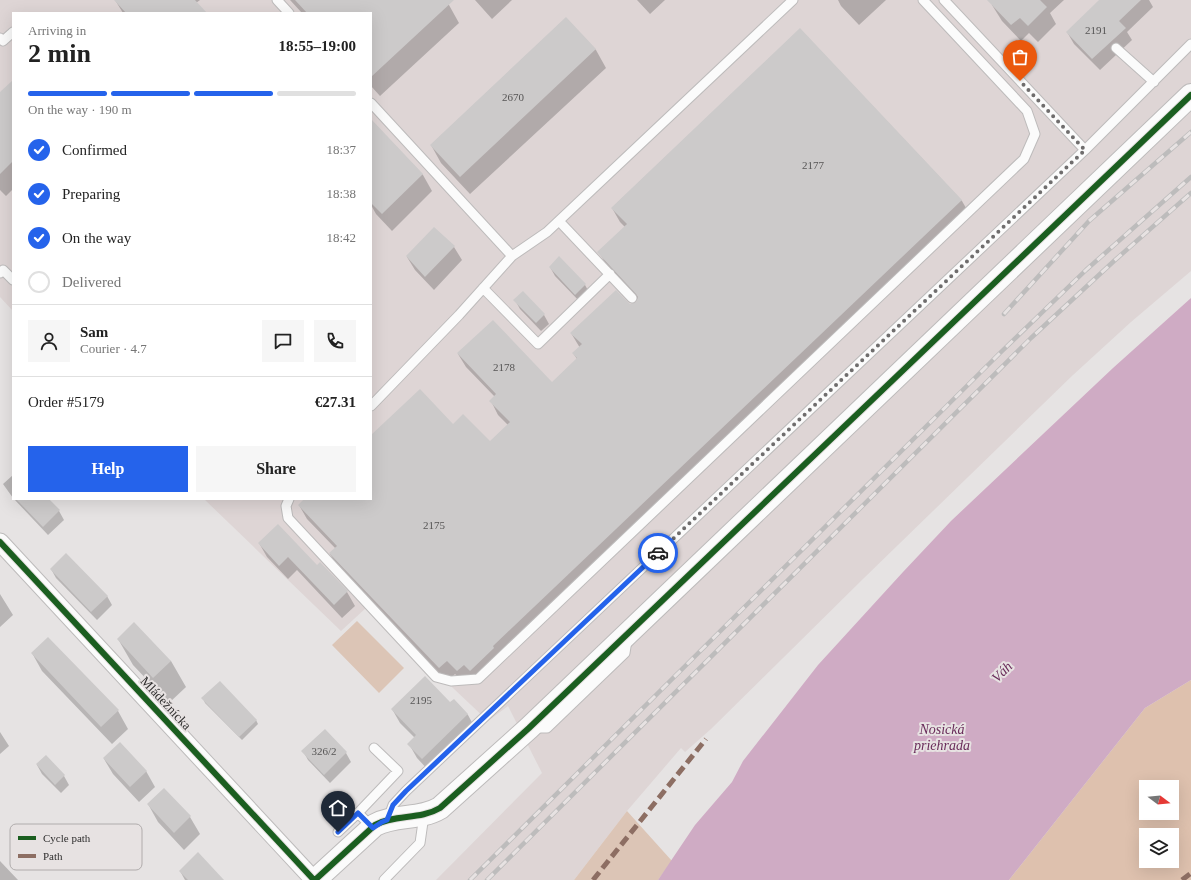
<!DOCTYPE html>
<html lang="en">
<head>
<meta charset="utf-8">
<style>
	body { margin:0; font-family:"Times New Roman",serif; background:#f6f6f6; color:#222; height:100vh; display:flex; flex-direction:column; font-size:15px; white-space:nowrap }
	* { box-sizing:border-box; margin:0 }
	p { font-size:13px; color:#767676 }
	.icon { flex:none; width:22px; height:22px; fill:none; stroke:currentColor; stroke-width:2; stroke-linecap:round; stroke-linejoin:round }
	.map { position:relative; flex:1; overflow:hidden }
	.drawer { position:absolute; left:12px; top:12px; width:360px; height:488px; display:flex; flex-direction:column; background:#fff; border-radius:0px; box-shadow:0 4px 16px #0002 }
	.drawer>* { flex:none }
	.needle { width:26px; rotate:106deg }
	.buttons { position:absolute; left:1139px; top:780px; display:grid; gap:8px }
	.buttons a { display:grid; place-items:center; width:40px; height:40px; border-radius:0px; background:#fff; box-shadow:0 4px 16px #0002; font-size:20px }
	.pin { position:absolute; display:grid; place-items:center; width:34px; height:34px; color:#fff; margin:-41px -17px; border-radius:50% 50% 50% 0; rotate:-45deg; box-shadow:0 0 4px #0007 }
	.pin .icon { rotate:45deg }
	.courier { position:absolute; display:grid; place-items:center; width:40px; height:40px; margin:-20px; border:3px solid #2563eb; border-radius:50%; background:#fff; color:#222; box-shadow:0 1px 5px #0007 }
	.overview em { font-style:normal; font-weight:600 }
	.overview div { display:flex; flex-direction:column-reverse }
	.overview { display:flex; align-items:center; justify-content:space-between; height:68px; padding:0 16px }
	h1 { font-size:26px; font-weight:600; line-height:30px }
	.bar { display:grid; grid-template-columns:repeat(4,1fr); gap:6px 4px; align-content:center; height:48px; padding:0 16px }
	.bar i { height:5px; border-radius:3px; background:#e0e0e0 }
	.bar .selected { background:#2563eb }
	.bar p { grid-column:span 4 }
	.line { display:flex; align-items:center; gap:10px; padding:0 16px; border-top:1px solid #e0e0e0 }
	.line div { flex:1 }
	.round { display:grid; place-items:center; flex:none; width:42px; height:42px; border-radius:0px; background:#f6f6f6 }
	ol { padding:0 16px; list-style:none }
	li { display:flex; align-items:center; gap:12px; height:44px }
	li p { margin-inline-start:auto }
	li .icon { padding:4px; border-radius:50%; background:#2563eb; color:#fff; stroke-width:4 }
	li:last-child { color:#767676 }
	li i { width:22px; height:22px; border:2px solid #e0e0e0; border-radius:50% }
	.button { display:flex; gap:8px; margin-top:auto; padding:8px 16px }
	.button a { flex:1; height:46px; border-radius:0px; background:#2563eb; color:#fff; font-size:16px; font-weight:600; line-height:46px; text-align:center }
	.button a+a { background:#f6f6f6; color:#222 }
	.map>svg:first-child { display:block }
	.built { fill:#ded5d5 }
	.green { fill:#dcc5b6 }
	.forest { fill:#dec1ae; fill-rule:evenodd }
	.water { fill:#cfabc4 }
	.shadow { fill:#0003 }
	.building { fill:#cccaca }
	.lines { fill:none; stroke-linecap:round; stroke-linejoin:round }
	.service-casing { stroke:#bdbbbb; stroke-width:11 }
	.minor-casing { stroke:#bdbbbb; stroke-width:19 }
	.tertiary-casing { stroke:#bdbbbb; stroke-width:24 }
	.service { stroke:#fbfbfb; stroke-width:9 }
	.minor { stroke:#fbfbfb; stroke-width:17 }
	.tertiary { stroke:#fbfbfb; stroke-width:22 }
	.rail-casing { stroke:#bdbcbc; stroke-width:4.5 }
	.rail { stroke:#e7e2e2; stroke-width:3; stroke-dasharray:9; stroke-linecap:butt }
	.quiet { stroke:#8d6e63; stroke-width:5; stroke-dasharray:10 5; stroke-linecap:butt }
	.cycleway-casing { stroke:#e7e2e2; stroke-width:8 }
	.cycleway { stroke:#1b5e20; stroke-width:6 }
	.done { stroke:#6f6d6d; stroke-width:4; stroke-dasharray:0 7.2 }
	.route { stroke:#2563eb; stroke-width:5 }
	.labels { text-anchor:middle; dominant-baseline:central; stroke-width:4; stroke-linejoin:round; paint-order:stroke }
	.number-label { font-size:11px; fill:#565555 }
	.street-label { font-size:13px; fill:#2f2e2e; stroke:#e7e2e2 }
	.water-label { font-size:14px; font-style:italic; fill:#692c5a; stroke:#e7e2e2 }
	.key { fill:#e7e2e2; stroke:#b0acac; stroke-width:1 }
	.key-label { font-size:11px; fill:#2f2e2e }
</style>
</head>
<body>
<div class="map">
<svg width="1191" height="880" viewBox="0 0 1191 880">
	<rect width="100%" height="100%" fill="#e6e3e3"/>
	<path class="built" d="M0 0H1191V271L1131 322 1073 375 863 579 711 729 685 752 681 748 627 811 574 880H436L542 773 508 706 488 721 367 607 341 631 204 499H371V13H13V311L0 297Z"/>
	<path class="green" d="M357 621 404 668 379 693 332 645Z
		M627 811 672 861 658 880H574Z"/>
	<path class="forest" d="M1191 680V880H1009L1145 708ZM1146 787H1172V813H1146ZM1146 835H1172V861H1146Z"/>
	<path class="water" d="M1191 298V680L1145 708 1009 880H658L695 825 732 782 743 761 818 665 903 572 951 521 1113 368Z"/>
	<path class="shadow" d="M115 0H200L196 3 206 13H123Z
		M290 0H444L449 5 459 23 380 96 371 86V13H302Z
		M475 0H512L492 19Z
		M637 0H665L650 14Z
		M838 0H886L859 25 841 6Z
		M997 0H1064L1050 13 1056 24 1038 42 1029 33 1021 41 1002 21 992 5Z
		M1101 0H1149L1153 7 1127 32 1132 40 1100 70 1074 44 1067 32Z
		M566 18 596 50 606 68 470 194 441 163 431 145Z
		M800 29 962 201 970 215 479 684 472 678 465 684 455 674 447 682 338 567 330 554 336 549 307 519 299 505 306 499H371V437L453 425 489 443 508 425 498 415 491 401 495 397 466 367 458 354 552 383 577 359 573 353 580 348 571 333 630 305 637 303 638 300 607 266 599 252 625 227 620 222 612 208Z
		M13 81V189L6 196 0 190V94Z
		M371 120 423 175 432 191 392 231 376 214 371 205Z
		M454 247 462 260 434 290 415 270 407 257Z
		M550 267 585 285 590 294 581 303 555 276Z
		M515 300 544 315 549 324 541 331 520 309Z
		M13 475V498L3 484Z
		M14 499H47L59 511 64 520 48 535Z
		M259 543 317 566 320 563 347 592 355 606 342 618 297 570 288 579 267 557Z
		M51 569 107 596 112 605 97 620 56 578Z
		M0 594 13 615 0 627Z
		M118 639 171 661 186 687 169 703 133 665Z
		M32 653 118 711 128 729 112 744 42 671Z
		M203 698 256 720 258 724 242 740 205 703Z
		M454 700 468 715 475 728 430 772 417 758 409 744 415 738 400 723 392 709 450 704Z
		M0 732 9 746 0 754Z
		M303 751 346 753 351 762 330 783 308 760Z
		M46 757 64 776 69 785 61 793 42 774 37 765Z
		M104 759 146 771 155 787 139 802 113 774Z
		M164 789 190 817 200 834 184 850 158 822 148 804Z
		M0 861 18 880H0Z
		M180 871 223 880H185Z"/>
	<path class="building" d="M114 0H195L207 13H126Z
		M295 0H454L371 77V13H307Z
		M987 0H1040L1047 7 1028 26 1020 18 1011 25Z
		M1099 0H1141L1119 21 1126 28 1092 59 1066 32Z
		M566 17 596 49 460 177 430 145Z
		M800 28 962 200 493 646 494 648 470 671 464 665 457 671 447 661 439 668 329 553 337 546 298 505 304 499H371V435L420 389 453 424 463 414 490 441 510 422 489 401 496 394 457 353 493 320 552 382 577 358 572 353 582 344 570 333 616 290 630 304 636 302 638 297 636 294 597 252 627 224 611 208Z
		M13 80V161L0 174V92Z
		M371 119 423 174 382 214 371 203Z
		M434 227 455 246 425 277 406 256Z
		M559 256 586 284 575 295 549 267Z
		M523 291 545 314 536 323 513 300Z
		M16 499H49L60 510 43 527Z
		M278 524 317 565 320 562 348 591 334 605 288 557 279 566 258 543Z
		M66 553 108 596 91 612 50 569Z
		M134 622 171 661 153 678 117 639Z
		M48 637 119 710 101 727 31 653Z
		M425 676 450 702 454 699 468 714 422 759 407 744 416 735 391 709Z
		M220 681 257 720 239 737 201 698Z
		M325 729 347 752 324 775 301 751Z
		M120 742 147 771 130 787 103 758Z
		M46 755 65 775 55 785 36 764Z
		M164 788 191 816 174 833 147 804Z
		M198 852 224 880H188L179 871Z"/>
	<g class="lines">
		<defs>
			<path id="service" d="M277 0 289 13
				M944 0 1085 150
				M0 38 3 41 13 32
				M1116 48 1154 82
				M371 103 512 256 459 315 371 406
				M559 221 632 298
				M512 256 547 232 793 0
				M0 273 3 270 13 280
				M483 288 538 344 610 274
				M289 499 286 506 288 518 436 677 451 681 478 679 1024 159 1035 134 1027 111 923 0
				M533 728H547L625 653 627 640
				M388 819 393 805 406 791 1085 150 1191 44
				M373 828 358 813 398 771 374 748
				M338 832 358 813
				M384 880 420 843 424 815"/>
			<path id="minor" d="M0 542 314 880"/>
			<path id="tertiary" d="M315 880 375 825C395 814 420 820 440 808L529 728 1191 95"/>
		</defs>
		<use href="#service" class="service-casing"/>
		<use href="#minor" class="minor-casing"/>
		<use href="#tertiary" class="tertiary-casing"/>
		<use href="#service" class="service"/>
		<use href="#minor" class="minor"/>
		<use href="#tertiary" class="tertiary"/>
		<defs>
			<path id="rail" d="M1004 314 1089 221 1191 132
				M470 880 1000 353 1086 270 1191 177
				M487 880 1031 338 1114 261 1191 193"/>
		</defs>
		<use href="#rail" class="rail-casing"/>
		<use href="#rail" class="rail"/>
		<path class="quiet" d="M593 880 706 739
			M1182 880 1191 873"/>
		<defs>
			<path id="cycleway" d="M0 542 314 880
				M315 880 375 825C395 814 420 820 440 808L529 728 1191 95"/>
		</defs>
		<use href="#cycleway" class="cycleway-casing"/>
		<use href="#cycleway" class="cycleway"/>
	</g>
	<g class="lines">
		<path class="done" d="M658 553 1085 150 1020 81"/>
		<path class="route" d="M338 832 358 813 373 828 382 822 387 820 393 805 406 791 658 553"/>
	</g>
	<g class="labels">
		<g class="number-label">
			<text x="1096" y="30">2191</text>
			<text x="513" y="97">2670</text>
			<text x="813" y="165">2177</text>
			<text x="504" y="367">2178</text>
			<text x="434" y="525">2175</text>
			<text x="421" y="700">2195</text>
			<text x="324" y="751">326/2</text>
		</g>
		<g class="street-label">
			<text transform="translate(166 703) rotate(47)">Mládežnícka</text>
		</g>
		<g class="water-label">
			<text transform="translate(1002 672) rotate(-45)">Váh</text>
			<text x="942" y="729">Nosická<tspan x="942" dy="16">priehrada</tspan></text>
		</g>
	</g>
	<rect x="10" y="824" width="132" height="46" rx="6" class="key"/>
	<rect x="18" y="836" width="18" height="4" fill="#1b5e20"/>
	<rect x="18" y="854" width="18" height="4" fill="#8d6e63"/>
	<g class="key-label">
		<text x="43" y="842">Cycle path</text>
		<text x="43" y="860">Path</text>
	</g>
</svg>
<div class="buttons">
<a><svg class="needle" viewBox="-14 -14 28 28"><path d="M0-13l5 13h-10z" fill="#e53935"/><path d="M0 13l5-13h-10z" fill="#767676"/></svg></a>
<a><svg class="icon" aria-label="layers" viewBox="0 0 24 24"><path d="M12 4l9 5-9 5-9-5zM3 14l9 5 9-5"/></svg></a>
</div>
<div class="pin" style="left:1020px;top:81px;background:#ea580c"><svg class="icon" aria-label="bag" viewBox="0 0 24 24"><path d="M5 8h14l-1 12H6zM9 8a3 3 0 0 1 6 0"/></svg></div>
<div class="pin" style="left:338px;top:832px;background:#1f2937"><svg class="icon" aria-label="home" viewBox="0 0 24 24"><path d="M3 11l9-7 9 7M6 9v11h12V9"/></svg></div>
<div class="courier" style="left:658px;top:553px"><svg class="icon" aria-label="car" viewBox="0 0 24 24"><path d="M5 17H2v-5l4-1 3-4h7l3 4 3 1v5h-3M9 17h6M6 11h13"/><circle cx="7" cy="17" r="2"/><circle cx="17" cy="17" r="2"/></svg></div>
<section class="drawer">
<div class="overview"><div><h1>2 min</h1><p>Arriving in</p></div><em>18:55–19:00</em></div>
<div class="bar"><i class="selected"></i><i class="selected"></i><i class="selected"></i><i></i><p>On the way · 190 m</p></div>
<ol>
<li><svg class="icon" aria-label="check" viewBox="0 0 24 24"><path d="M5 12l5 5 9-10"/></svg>Confirmed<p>18:37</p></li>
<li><svg class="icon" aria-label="check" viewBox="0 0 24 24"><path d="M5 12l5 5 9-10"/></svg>Preparing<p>18:38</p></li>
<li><svg class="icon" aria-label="check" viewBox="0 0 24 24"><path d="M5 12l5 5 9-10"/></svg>On the way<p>18:42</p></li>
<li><i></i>Delivered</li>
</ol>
<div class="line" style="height:72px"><a class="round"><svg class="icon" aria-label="person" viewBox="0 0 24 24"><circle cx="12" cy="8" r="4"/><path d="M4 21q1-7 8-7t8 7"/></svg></a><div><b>Sam</b><p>Courier · 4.7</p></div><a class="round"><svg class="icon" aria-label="chat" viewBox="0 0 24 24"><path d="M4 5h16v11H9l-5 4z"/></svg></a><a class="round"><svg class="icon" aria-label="phone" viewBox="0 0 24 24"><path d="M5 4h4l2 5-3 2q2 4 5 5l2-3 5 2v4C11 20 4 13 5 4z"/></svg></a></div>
<div class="line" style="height:52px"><div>Order #5179</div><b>€27.31</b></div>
<div class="button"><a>Help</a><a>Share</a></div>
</section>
</div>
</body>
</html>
